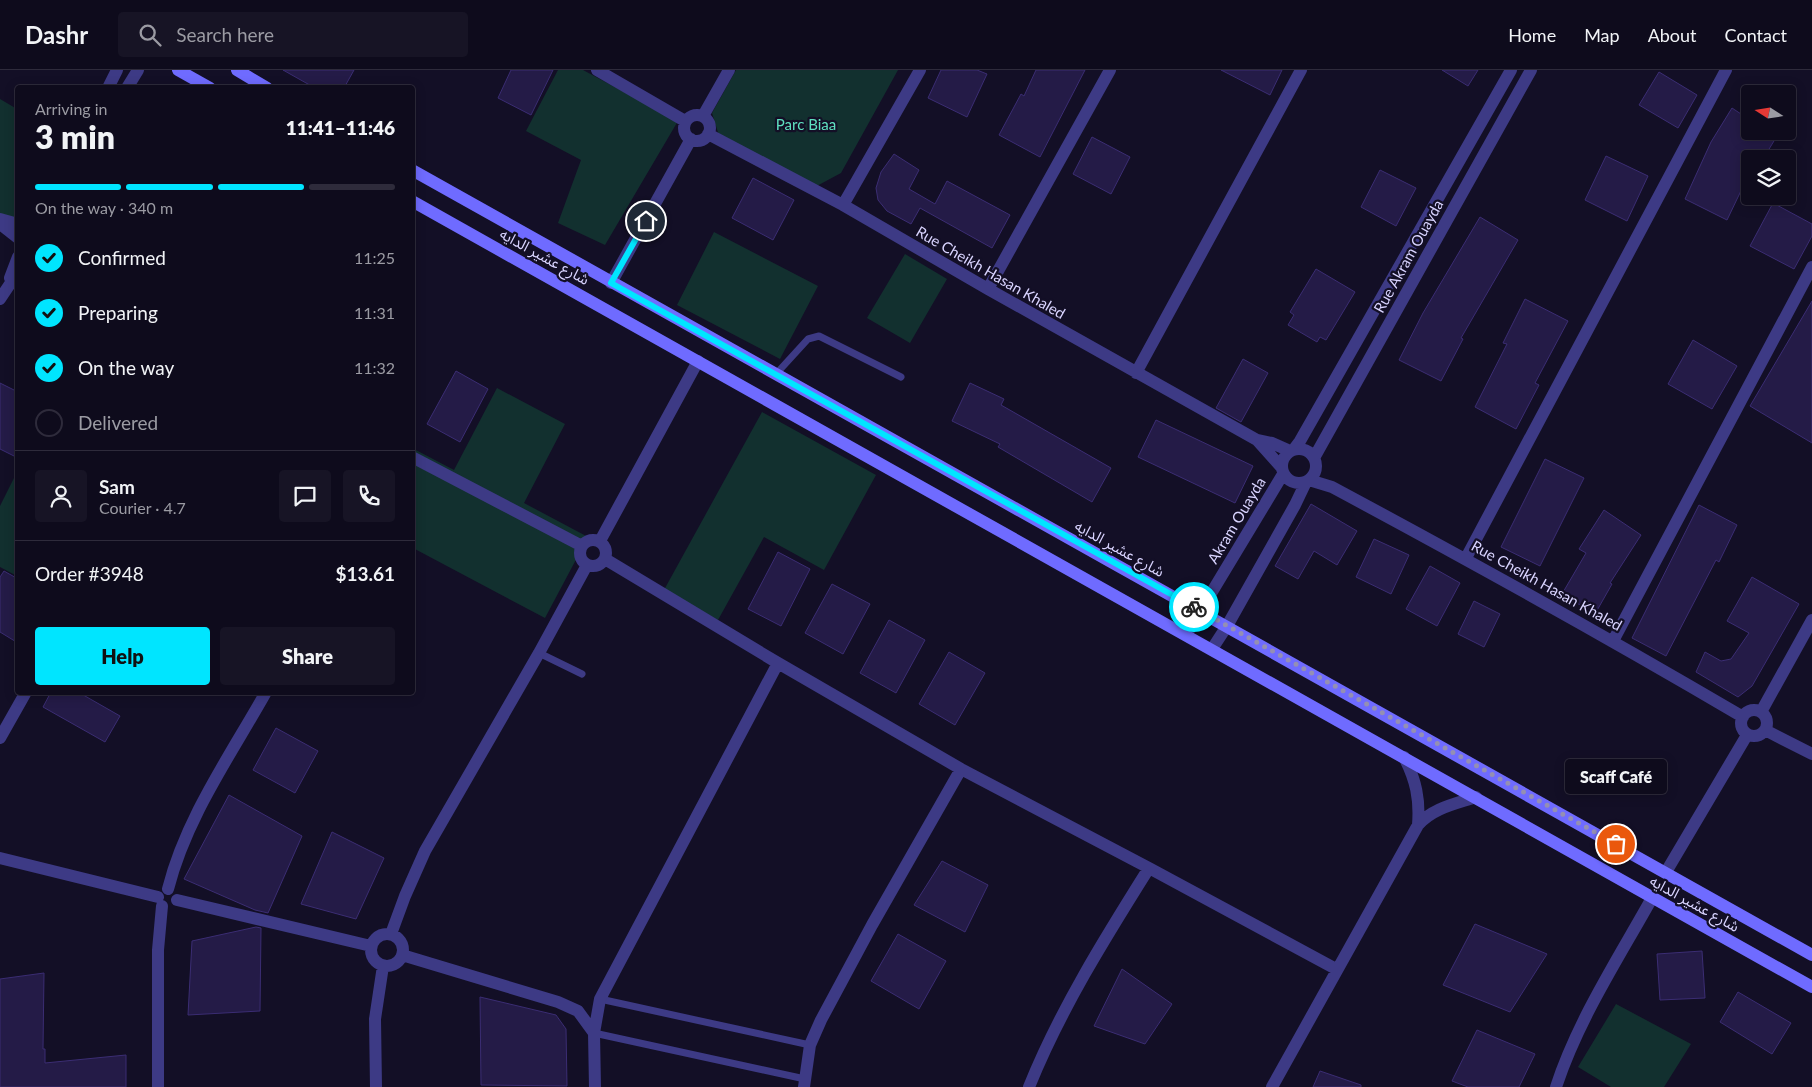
<!DOCTYPE html>
<html lang="en">
<head>
<meta charset="utf-8">
<style>
	body { margin:0; font-family:Lato,"Noto Sans Arabic",sans-serif; background:#171425; color:#f1f3f6; height:100vh; display:flex; flex-direction:column; font-size:19px; white-space:nowrap }
	* { box-sizing:border-box; margin:0 }
	p { font-size:16px; color:#9b9ba3 }
	.icon { flex:none; width:28px; height:28px; fill:none; stroke:currentColor; stroke-width:2; stroke-linecap:round; stroke-linejoin:round }
	.map { position:relative; flex:1; overflow:hidden }
	.panel { position:absolute; left:15px; top:15px; width:400px; height:610px; display:flex; flex-direction:column; background:#0e0b1c; border-radius:5px; box-shadow:0 2px 12px #0003,0 0 0 1px #2e2b3b }
	.panel>* { flex:none }
	.needle { width:32px; rotate:282deg }
	.tools { position:absolute; left:1741px; top:15px; display:grid; gap:10px }
	.tools a { display:grid; place-items:center; width:55px; height:55px; border-radius:5px; background:#0e0b1c; box-shadow:0 2px 12px #0003,0 0 0 1px #2e2b3b; font-size:25px }
	.pin { position:absolute; display:grid; place-items:center; width:42px; height:42px; color:#fff; margin:-21px; border:2px solid #fff; border-radius:50%; box-shadow:0 1px 5px #0007 }
	.courier { position:absolute; display:grid; place-items:center; width:50px; height:50px; margin:-25px; border:4px solid #00e5ff; border-radius:50%; background:#fff; color:#222; box-shadow:0 1px 6px #0007 }
	.bubble { position:absolute; height:35px; border-radius:5px; background:#0e0b1c; box-shadow:0 2px 12px #0003,0 0 0 1px #2e2b3b; font-size:16px; font-weight:800; line-height:35px; text-align:center }
	.headline em { font-style:normal; font-weight:800 }
	.headline div { display:flex; flex-direction:column-reverse }
	.headline { display:flex; align-items:center; justify-content:space-between; height:85px; padding:0 20px }
	h1 { font-size:32px; font-weight:800; line-height:38px }
	.bar { display:grid; grid-template-columns:repeat(4,1fr); gap:8px 5px; align-content:center; height:60px; padding:0 20px }
	.bar i { height:6px; border-radius:4px; background:#2e2b3b }
	.bar .selected { background:#00e5ff }
	.bar p { grid-column:span 4 }
	.line { display:flex; align-items:center; gap:12px; padding:0 20px; border-top:1px solid #2e2b3b }
	.line div { flex:1 }
	.round { display:grid; place-items:center; flex:none; width:52px; height:52px; border-radius:5px; background:#171425 }
	ol { padding:0 20px; list-style:none }
	li { display:flex; align-items:center; gap:15px; height:55px }
	li p { margin-inline-start:auto }
	li .icon { padding:5px; border-radius:50%; background:#00e5ff; color:#111; stroke-width:4 }
	li:last-child { color:#9b9ba3 }
	li i { width:28px; height:28px; border:2px solid #2e2b3b; border-radius:50% }
	.primary-button { display:flex; gap:10px; margin-top:auto; padding:10px 20px }
	.primary-button a { flex:1; height:58px; border-radius:5px; background:#00e5ff; color:#111; font-size:20px; font-weight:800; line-height:58px; text-align:center }
	.primary-button a+a { background:#171425; color:#f1f3f6 }
	header { display:flex; align-items:center; gap:30px; box-sizing:border-box; height:70px; padding:0 25px; background:#0e0b1c; border-bottom:1px solid #2e2b3b }
	header strong { font-size:24px }
	nav { display:flex; gap:28px; margin-inline-start:auto; font-size:18px }
	.search { width:350px; height:45px; background:#171425; display:flex; align-items:center; gap:12px; box-sizing:border-box; padding:0 18px; border-radius:5px; color:#9b9ba3; font-size:19px }
	.map>svg:first-child { display:block }
	.green { fill:#12302f }
	.building { fill:#241b47; stroke:#3b2d73 }
	.lines { fill:none; stroke-linecap:round; stroke-linejoin:round }
	.lane { stroke:#3d3a85; stroke-width:7 }
	.street { stroke:#3d3a85; stroke-width:12 }
	.secondary { stroke:#6f6bff; stroke-width:12 }
	.done { stroke:#948fb3; stroke-width:5; stroke-dasharray:0 9 }
	.route { stroke:#00e5ff; stroke-width:6 }
	.labels { text-anchor:middle; dominant-baseline:central; stroke-width:4.5; stroke-linejoin:round; paint-order:stroke }
	.park-label { font-size:15px; fill:#5fe0c0; stroke:#130f26 }
	.street-label { font-size:15px; fill:#d9d4ff; stroke:#130f26 }
</style>
</head>
<body>
<header>
<strong>Dashr</strong>
<div class="search"><svg class="icon" aria-label="search" viewBox="0 0 24 24"><circle cx="10" cy="10" r="6"/><path d="M15 15l6 6"/></svg>Search here</div>
<nav><a>Home</a><a>Map</a><a>About</a><a>Contact</a></nav>
</header>
<div class="map">
<svg width="1812" height="1017" viewBox="0 0 1812 1017">
	<rect width="100%" height="100%" fill="#130f26"/>
	<path class="green" d="M558 0H583L678 51 605 175 558 153 581 90 526 61Z
		M736 0H898L841 103 813 118 721 72 712 43Z
		M0 29 17 39V158L0 148Z
		M714 162 818 216 780 289 677 235Z
		M905 184 947 209 910 273 867 248Z
		M497 318 565 354 524 433 588 467 545 548 413 478 412 378 454 400Z
		M762 342 876 405 824 500 764 467 718 550 664 520Z
		M17 402V506L0 497V436Z
		M1616 934 1691 974 1664 1017H1611L1578 997Z"/>
	<path class="building" d="M283 0H354L344 18H315Z
		M511 0H553L531 45 498 28Z
		M941 0H977L987 4 967 47 928 28Z
		M1036 0H1085L1040 87 999 65 1021 24 1024 26Z
		M1221 0H1282L1270 25Z
		M1442 0H1478L1468 16Z
		M1659 2 1697 25 1678 58 1639 35Z
		M1732 38 1750 50V61H1768L1777 66 1763 89H1750V102L1727 150 1685 129 1711 72Z
		M1092 67 1130 87 1111 124 1073 104Z
		M894 84 919 100 909 119 935 134 947 111 1010 145 992 178 920 138 911 154 887 141 878 130 876 118 881 102Z
		M1606 86 1648 106 1627 151 1585 130Z
		M1380 100 1416 118 1396 156 1361 137Z
		M753 108 794 130 773 170 732 148Z
		M1773 133 1812 154V166L1794 199 1750 176Z
		M1480 147 1518 170 1461 268 1463 269 1441 311 1399 290 1423 243Z
		M1316 199 1355 222 1326 270 1320 267 1317 272 1288 255 1294 245 1290 242Z
		M1525 229 1568 251 1535 313 1539 315 1516 359 1475 337 1507 274 1503 273Z
		M1812 231V373L1750 336Z
		M1693 270 1737 296 1712 339 1668 314Z
		M1243 289 1268 303 1241 352 1216 338Z
		M456 301 488 319 460 372 427 354Z
		M0 313 18 322V388L0 379Z
		M970 313 1004 329 1001 335 1111 398 1092 432 998 377 1000 374 952 351Z
		M1156 350 1253 396 1235 433 1138 387Z
		M1545 389 1584 408 1540 496 1501 477Z
		M1311 434 1357 461 1337 495 1314 481 1298 509 1275 496Z
		M1699 435 1737 455 1719 492 1716 490 1666 586 1632 568Z
		M1604 440 1641 465 1610 513 1612 514 1595 544 1562 524 1586 483 1579 479Z
		M1374 469 1409 485 1391 524 1356 507Z
		M778 482 810 499 781 556 748 539Z
		M1430 496 1460 513 1437 556 1406 539Z
		M4 501 18 509V573L0 562V507Z
		M1752 507 1799 534 1752 616 1738 627 1696 602 1705 582 1721 591 1731 589 1749 563 1727 551Z
		M832 514 870 534 843 584 805 563Z
		M1474 531 1500 544 1484 577 1458 564Z
		M889 550 925 570 896 623 860 603Z
		M949 582 985 603 955 655 919 634Z
		M51 622H78L120 646 105 672 43 637Z
		M276 658 318 681 295 723 253 700Z
		M229 725 302 766 268 843 255 840 184 809Z
		M332 762 384 788 356 849 301 834Z
		M942 791 988 815 965 862 914 835Z
		M1475 854 1547 884 1510 942 1443 915Z
		M256 857 261 858 260 941 188 945 192 871Z
		M898 864 946 891 919 939 871 911Z
		M1702 881 1705 928 1660 930 1657 884Z
		M1122 899 1172 934 1145 974 1094 956Z
		M44 903 43 979H45V993L126 985V1017H0V909Z
		M1738 922 1791 953 1772 984 1720 952Z
		M480 927 556 945 566 959 567 1016 481 1015Z
		M1477 960 1535 984 1519 1017H1468L1452 1011Z
		M1320 1001 1361 1015V1017H1313Z"/>
	<g class="lines">
		<path class="lane" d="M776 304 808 269 819 266 901 307
			M539 583 582 604
			M600 929 810 975
			M594 963 805 1009"/>
		<path class="street" d="M597 0 685 51
			M108 18 117 0
			M127 18 138 0
			M684 58a13 13 0 1 1 26 0a13 13 0 1 1-26 0Z
			M703 46 729 0
			M708 64 843 135 988 219 1257 370 1272 373 1290 381
			M843 135 920 0
			M0 149 18 154
			M0 154 18 168
			M10 208 18 187
			M611 213 691 69
			M988 219 1110 0
			M0 229 18 202
			M1136 303 1301 0
			M1257 370 1282 398
			M1282 396a17 17 0 1 1 34 0a17 17 0 1 1-34 0Z
			M1294 379 1300 371 1511 0
			M412 387 582 476
			M1314 388 1531 0
			M1309 410 1332 417C1470 491 1607 567 1743 647
			M580 483a13 13 0 1 1 26 0a13 13 0 1 1-26 0Z
			M600 471 698 291
			M1466 488 1726 0
			M605 489 778 593 961 699 1149 798 1336 899
			M1186 565 1283 404
			M1613 571 1812 197
			M1212 579 1227 556 1295 435 1306 412
			M1741 653a13 13 0 1 1 26 0a13 13 0 1 1-26 0Z
			M1761 642 1812 550
			M1765 660 1812 684
			M0 668 26 622
			M1404 687C1416 710 1420 729 1418 755
			M0 788 158 827
			M1666 802 1747 665
			M168 819C186 748 230 686 266 622
			M177 830 371 876
			M391 864 405 826 425 781 539 583 587 495
			M371 880a16 16 0 1 1 32 0a16 16 0 1 1-32 0Z
			M402 885 558 932 578 941 594 963
			M158 1017V880L162 836
			M376 1017 375 949 383 896
			M595 1017 594 963 600 929 778 593
			M804 1017 810 975 821 950 872 855 961 699
			M1029 1017C1060 940 1105 868 1149 798
			M1272 1017 1418 755C1433 738 1455 734 1476 727
			M1556 1017C1578 950 1618 889 1652 828"/>
		<path class="secondary" d="M178 0 210 18
			M237 0 267 18
			M412 100C877 364 1347 621 1812 885
			M412 131 1812 917"/>
	</g>
	<g class="lines">
		<path class="done" d="M1194 537 1616 774"/>
		<path class="route" d="M646 151 611 213 1194 537"/>
	</g>
	<g class="labels">
		<g class="park-label">
			<text x="806" y="54">Parc Biaa</text>
		</g>
		<g class="street-label">
			<text transform="translate(545 186) rotate(29)">شارع عشير الدايه</text>
			<text transform="translate(1408 186) rotate(-61)">Rue Akram Ouayda</text>
			<text transform="translate(991 202) rotate(30)">Rue Cheikh Hasan Khaled</text>
			<text transform="translate(1236 450) rotate(-59)">Akram Ouayda</text>
			<text transform="translate(1120 478) rotate(29)">شارع عشير الدايه</text>
			<text transform="translate(1547 515) rotate(29)">Rue Cheikh Hasan Khaled</text>
			<text transform="translate(1695 833) rotate(29)">شارع عشير الدايه</text>
		</g>
	</g>
</svg>
<div class="tools">
<a><svg class="needle" viewBox="-14 -14 28 28"><path d="M0-13l5 13h-10z" fill="#e53935"/><path d="M0 13l5-13h-10z" fill="#9b9ba3"/></svg></a>
<a><svg class="icon" aria-label="layers" viewBox="0 0 24 24"><path d="M12 4l9 5-9 5-9-5zM3 14l9 5 9-5"/></svg></a>
</div>
<div class="pin" style="left:1616px;top:774px;background:#ea580c"><svg class="icon" aria-label="bag" viewBox="0 0 24 24"><path d="M5 8h14l-1 12H6zM9 8a3 3 0 0 1 6 0"/></svg></div>
<div class="pin" style="left:646px;top:151px;background:#1f2937"><svg class="icon" aria-label="home" viewBox="0 0 24 24"><path d="M3 11l9-7 9 7M6 9v11h12V9"/></svg></div>
<div class="courier" style="left:1194px;top:537px"><svg class="icon" aria-label="bike" viewBox="0 0 24 24"><circle cx="6" cy="16" r="4"/><circle cx="18" cy="16" r="4"/><path d="M6 16l4-8h5l3 8M10 8l3 8H6M13 5h3"/></svg></div>
<div class="bubble" style="left:1565px;top:689px;width:102px">Scaff Café</div>
<section class="panel">
<div class="headline"><div><h1>3 min</h1><p>Arriving in</p></div><em>11:41–11:46</em></div>
<div class="bar"><i class="selected"></i><i class="selected"></i><i class="selected"></i><i></i><p>On the way · 340 m</p></div>
<ol>
<li><svg class="icon" aria-label="check" viewBox="0 0 24 24"><path d="M5 12l5 5 9-10"/></svg>Confirmed<p>11:25</p></li>
<li><svg class="icon" aria-label="check" viewBox="0 0 24 24"><path d="M5 12l5 5 9-10"/></svg>Preparing<p>11:31</p></li>
<li><svg class="icon" aria-label="check" viewBox="0 0 24 24"><path d="M5 12l5 5 9-10"/></svg>On the way<p>11:32</p></li>
<li><i></i>Delivered</li>
</ol>
<div class="line" style="height:90px"><a class="round"><svg class="icon" aria-label="person" viewBox="0 0 24 24"><circle cx="12" cy="8" r="4"/><path d="M4 21q1-7 8-7t8 7"/></svg></a><div><b>Sam</b><p>Courier · 4.7</p></div><a class="round"><svg class="icon" aria-label="chat" viewBox="0 0 24 24"><path d="M4 5h16v11H9l-5 4z"/></svg></a><a class="round"><svg class="icon" aria-label="phone" viewBox="0 0 24 24"><path d="M5 4h4l2 5-3 2q2 4 5 5l2-3 5 2v4C11 20 4 13 5 4z"/></svg></a></div>
<div class="line" style="height:65px"><div>Order #3948</div><b>$13.61</b></div>
<div class="primary-button"><a>Help</a><a>Share</a></div>
</section>
</div>
</body>
</html>
